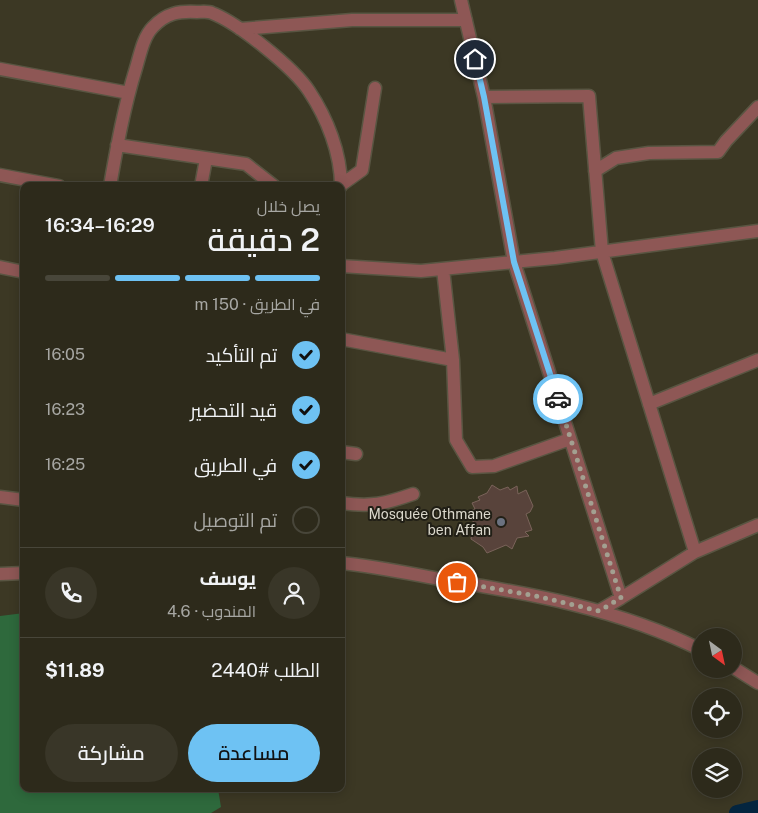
<!DOCTYPE html>
<html lang="ar">
<head>
<meta charset="utf-8">
<style>
	body { margin:0; font-family:"Public Sans",Cairo,sans-serif; background:#393628; color:#f1f3f6; direction:rtl; height:100vh; display:flex; flex-direction:column; font-size:19px; white-space:nowrap }
	* { box-sizing:border-box; margin:0 }
	p { font-size:16px; color:#a7a7a3 }
	.icon { flex:none; width:28px; height:28px; fill:none; stroke:currentColor; stroke-width:2; stroke-linecap:round; stroke-linejoin:round }
	.map { position:relative; flex:1; overflow:hidden; direction:ltr }
	.panel { position:absolute; left:20px; top:182px; width:325px; height:610px; display:flex; flex-direction:column; background:#2d2a1b; border-radius:10px; box-shadow:0 2px 12px #0003,0 0 0 1px #48463a; direction:rtl }
	.panel>* { flex:none }
	.needle { width:32px; rotate:147deg }
	.tools { position:absolute; left:692px; top:628px; display:grid; gap:10px }
	.tools a { display:grid; place-items:center; width:50px; height:50px; border-radius:50%; background:#2d2a1b; box-shadow:0 2px 12px #0003,0 0 0 1px #48463a; font-size:25px }
	.pin { position:absolute; display:grid; place-items:center; width:42px; height:42px; color:#fff; margin:-21px; border:2px solid #fff; border-radius:50%; box-shadow:0 1px 5px #0007 }
	.courier { position:absolute; display:grid; place-items:center; width:50px; height:50px; margin:-25px; border:4px solid #6ec2f3; border-radius:50%; background:#fff; color:#222; box-shadow:0 1px 6px #0007 }
	.summary em { font-style:normal; font-weight:600 }
	.summary div { display:flex; flex-direction:column-reverse }
	.summary { display:flex; align-items:center; justify-content:space-between; height:85px; padding:0 25px }
	h1 { font-size:32px; font-weight:600; line-height:38px }
	.bar { display:grid; grid-template-columns:repeat(4,1fr); gap:8px 5px; align-content:center; height:60px; padding:0 25px }
	.bar i { height:6px; border-radius:4px; background:#48463a }
	.bar .current { background:#6ec2f3 }
	.bar p { grid-column:span 4 }
	.line { display:flex; align-items:center; gap:12px; padding:0 25px; border-top:1px solid #48463a }
	.line div { flex:1 }
	.round { display:grid; place-items:center; flex:none; width:52px; height:52px; border-radius:26px; background:#393628 }
	ol { padding:0 25px; list-style:none }
	li { display:flex; align-items:center; gap:15px; height:55px }
	li p { margin-inline-start:auto }
	li .icon { padding:5px; border-radius:50%; background:#6ec2f3; color:#111; stroke-width:4 }
	li:last-child { color:#a7a7a3 }
	li i { width:28px; height:28px; border:2px solid #48463a; border-radius:50% }
	.primary-button { display:flex; gap:10px; margin-top:auto; padding:10px 25px }
	.primary-button a { flex:1; height:58px; border-radius:30px; background:#6ec2f3; color:#111; font-size:20px; font-weight:600; line-height:58px; text-align:center }
	.primary-button a+a { background:#393628; color:#f1f3f6 }
	.map>svg:first-child { display:block }
	.green { fill:#2e693c }
	.lines { fill:none; stroke-linecap:round; stroke-linejoin:round }
	.canal { stroke:#04253f; stroke-width:16 }
	.building { fill:#58433b; stroke:#7a635a }
	.minor-casing { stroke:#595542; stroke-width:15 }
	.minor { stroke:#8e5755; stroke-width:12 }
	.done { stroke:#a3a091; stroke-width:5; stroke-dasharray:0 9 }
	.route { stroke:#6ec2f3; stroke-width:6 }
	.worship-dot { fill:#6b7280; stroke:#211f16; stroke-width:2 }
	.labels { text-anchor:middle; dominant-baseline:central; stroke-width:4; stroke-linejoin:round; paint-order:stroke }
	.poi-label { font-size:14px; fill:#dbd8cc; stroke:#211f16; text-anchor:end }
</style>
</head>
<body>
<div class="map">
<svg width="758" height="813" viewBox="0 0 758 813">
	<rect width="100%" height="100%" fill="#3c3824"/>
	<path class="green" d="M24 613V789H218L221 807 211 813H0V616Z"/>
	<g class="lines">
		<path class="canal" d="M737 813 758 808"/>
	</g>
	<path class="building" d="M492 485 500 490 508 487 510 490 517 486 518 494 526 490 533 506 530 512 526 514 532 530 525 532 529 536 517 538 512 549 506 545 487 553 483 547 471 539 474 514 472 510 475 509 472 503 480 500 478 497 487 493Z"/>
	<g class="lines">
		<defs>
			<path id="minor" d="M461 0 484 97 514 262 621 598 599 611
				M240 29 352 20H466
				M0 69 129 93
				M484 97 589 96 602 252 695 552
				M117 145 246 164 274 186
				M595 171 616 158 649 153 718 152 726 141 758 107
				M0 175 59 186
				M341 185 362 170 375 88
				M110 186C117 146 124 107 136 68 140 55 143 37 153 27 166 13 179 11 197 12 202 12 208 11 212 13 238 23 294 68 309 91 327 118 341 153 341 186
				M201 186 206 159
				M341 266 421 271 555 258 758 231
				M0 267 24 272
				M443 269 453 360 456 440 472 467 494 466 570 439
				M341 339 453 360
				M649 404 758 360
				M341 452 356 454
				M0 497 24 500
				M341 503C372 507 384 504 413 494
				M341 563C374 566 407 573 439 579 528 593 620 609 701 650
				M0 574 24 573
				M621 598 695 552 758 525
				M734 668 758 683"/>
		</defs>
		<use href="#minor" class="minor-casing"/>
		<use href="#minor" class="minor"/>
	</g>
	<g class="lines">
		<path class="done" d="M457 582 536 596 599 611 621 598 558 399"/>
		<path class="route" d="M475 59 484 97 514 262 558 399"/>
	</g>
	<circle class="worship-dot" cx="501" cy="522" r="5"/>
	<g class="labels">
		<g class="poi-label">
			<text x="491" y="514">Mosquée Othmane<tspan x="491" dy="16">ben Affan</tspan></text>
		</g>
	</g>
</svg>
<div class="tools">
<a><svg class="needle" viewBox="-14 -14 28 28"><path d="M0-13l5 13h-10z" fill="#e53935"/><path d="M0 13l5-13h-10z" fill="#a7a7a3"/></svg></a>
<a><svg class="icon" aria-label="locate" viewBox="0 0 24 24"><circle cx="12" cy="12" r="6"/><path d="M12 2v4M12 18v4M2 12h4M18 12h4"/></svg></a>
<a><svg class="icon" aria-label="layers" viewBox="0 0 24 24"><path d="M12 4l9 5-9 5-9-5zM3 14l9 5 9-5"/></svg></a>
</div>
<div class="pin" style="left:457px;top:582px;background:#ea580c"><svg class="icon" aria-label="bag" viewBox="0 0 24 24"><path d="M5 8h14l-1 12H6zM9 8a3 3 0 0 1 6 0"/></svg></div>
<div class="pin" style="left:475px;top:59px;background:#1f2937"><svg class="icon" aria-label="home" viewBox="0 0 24 24"><path d="M3 11l9-7 9 7M6 9v11h12V9"/></svg></div>
<div class="courier" style="left:558px;top:399px"><svg class="icon" aria-label="car" viewBox="0 0 24 24"><path d="M5 17H2v-5l4-1 3-4h7l3 4 3 1v5h-3M9 17h6M6 11h13"/><circle cx="7" cy="17" r="2"/><circle cx="17" cy="17" r="2"/></svg></div>
<section class="panel">
<div class="summary"><div><h1>2 دقيقة</h1><p>يصل خلال</p></div><em>16:29–16:34</em></div>
<div class="bar"><i class="current"></i><i class="current"></i><i class="current"></i><i></i><p>في الطريق · 150 m</p></div>
<ol>
<li><svg class="icon" aria-label="check" viewBox="0 0 24 24"><path d="M5 12l5 5 9-10"/></svg>تم التأكيد<p>16:05</p></li>
<li><svg class="icon" aria-label="check" viewBox="0 0 24 24"><path d="M5 12l5 5 9-10"/></svg>قيد التحضير<p>16:23</p></li>
<li><svg class="icon" aria-label="check" viewBox="0 0 24 24"><path d="M5 12l5 5 9-10"/></svg>في الطريق<p>16:25</p></li>
<li><i></i>تم التوصيل</li>
</ol>
<div class="line" style="height:90px"><a class="round"><svg class="icon" aria-label="person" viewBox="0 0 24 24"><circle cx="12" cy="8" r="4"/><path d="M4 21q1-7 8-7t8 7"/></svg></a><div><b>يوسف</b><p>المندوب · 4.6</p></div><a class="round"><svg class="icon" aria-label="phone" viewBox="0 0 24 24"><path d="M5 4h4l2 5-3 2q2 4 5 5l2-3 5 2v4C11 20 4 13 5 4z"/></svg></a></div>
<div class="line" style="height:65px"><div>الطلب #2440</div><b>$11.89</b></div>
<div class="primary-button"><a>مساعدة</a><a>مشاركة</a></div>
</section>
</div>
</body>
</html>
